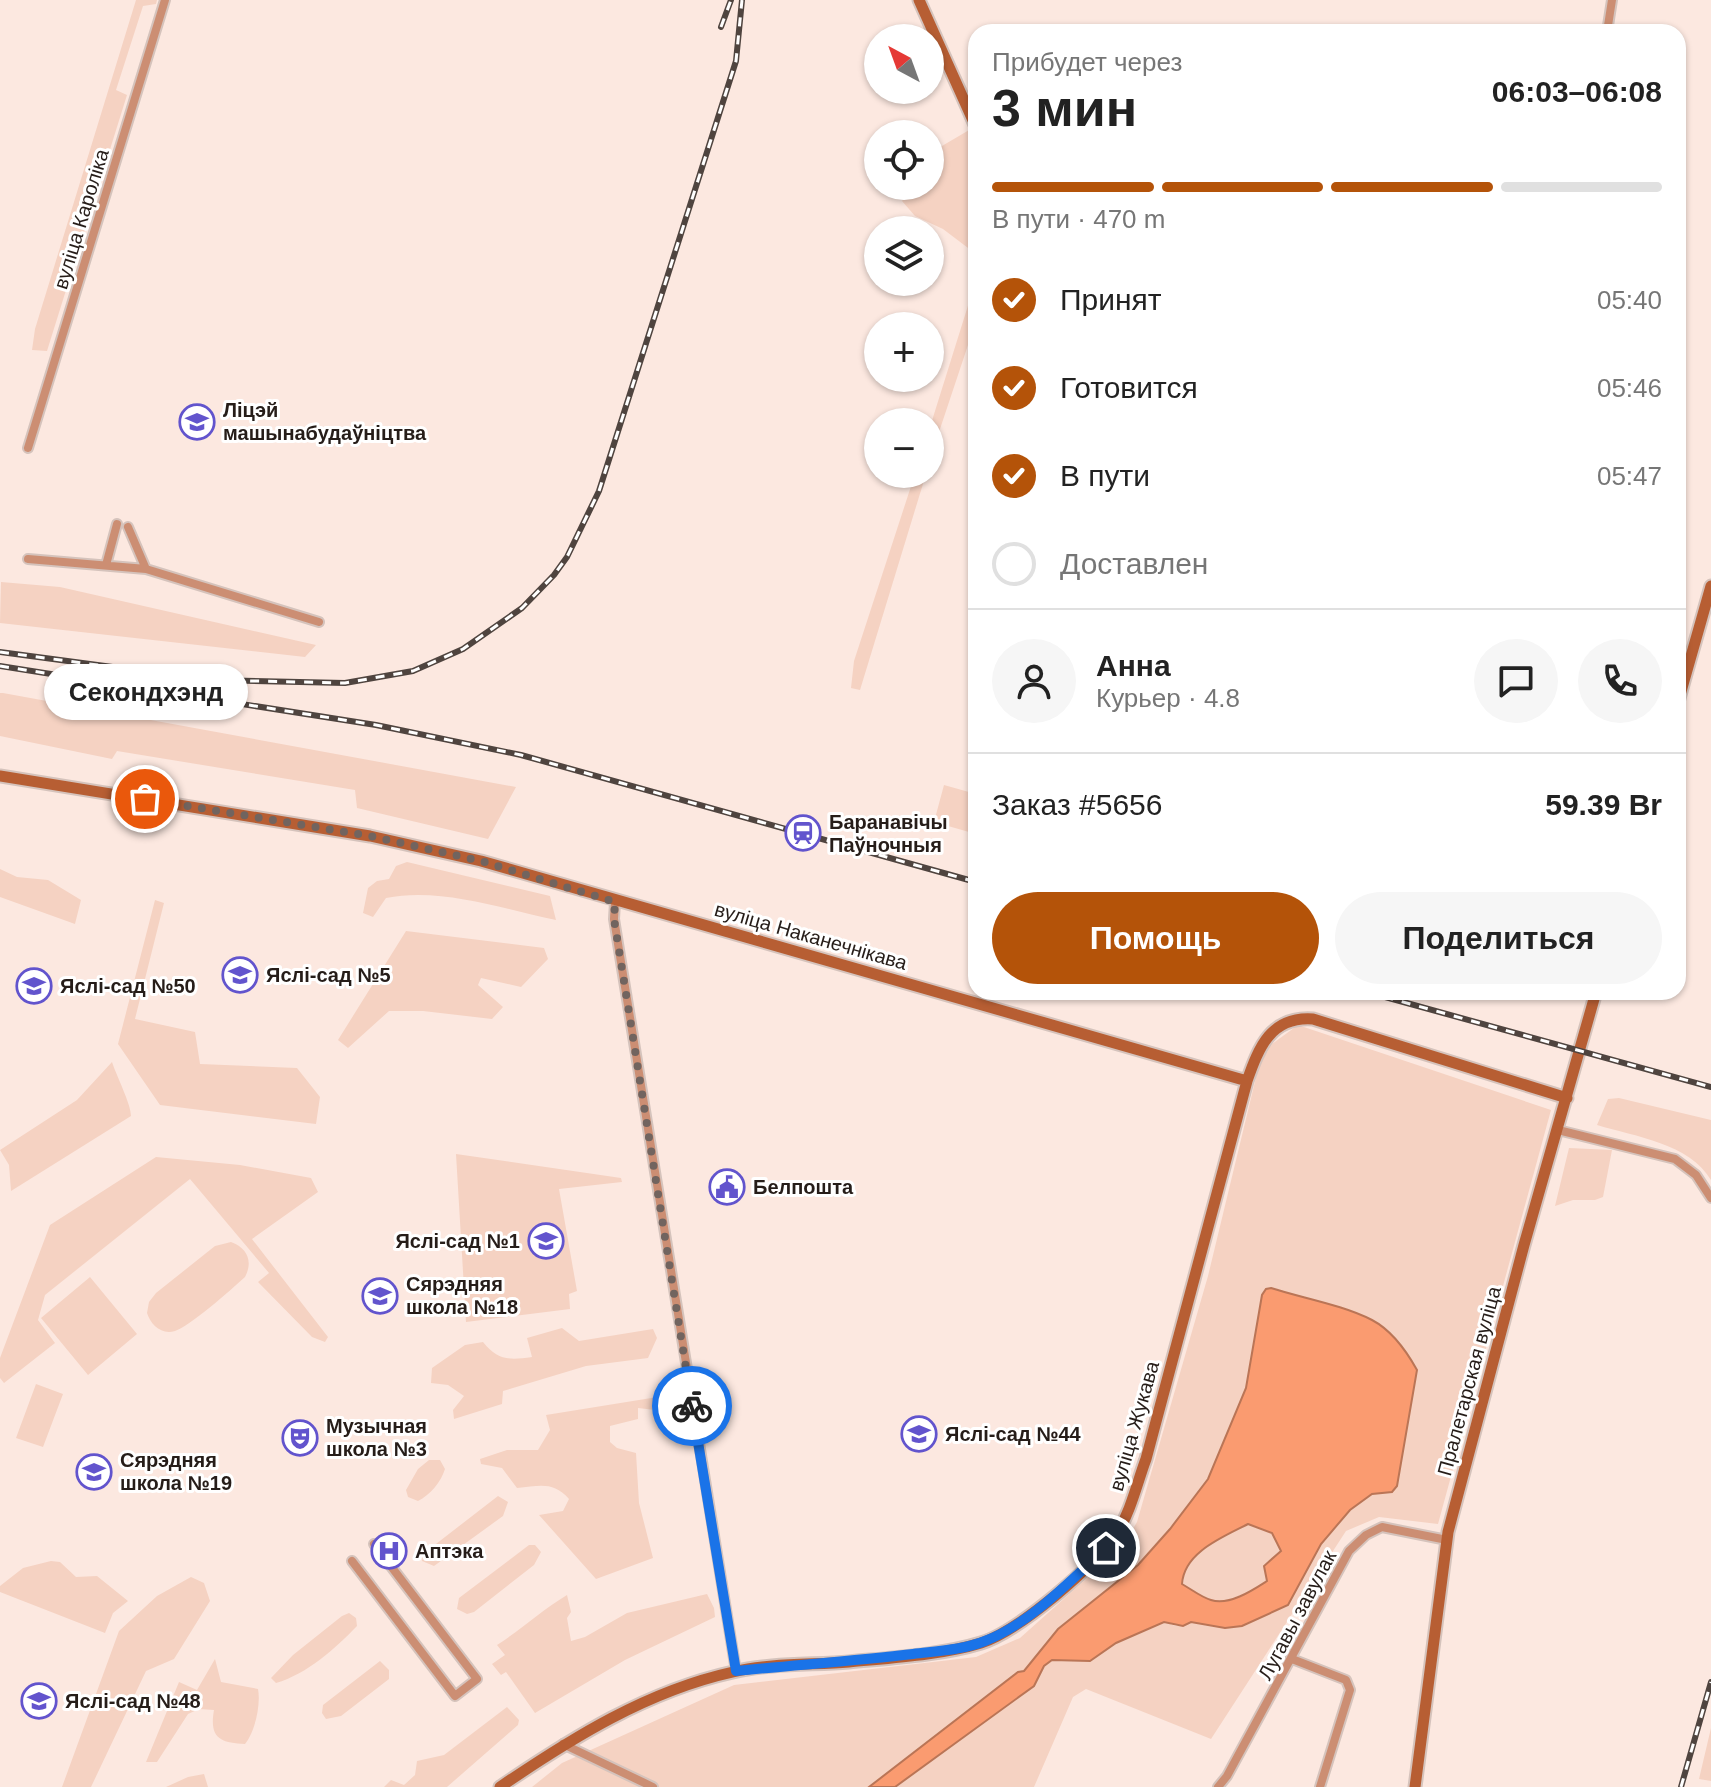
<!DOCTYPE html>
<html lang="ru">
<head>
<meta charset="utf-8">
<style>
	body { margin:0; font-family:Arial,sans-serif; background:#f6f6f6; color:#222; height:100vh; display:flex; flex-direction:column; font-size:30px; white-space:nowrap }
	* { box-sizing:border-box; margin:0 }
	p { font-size:26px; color:#767676 }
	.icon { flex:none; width:44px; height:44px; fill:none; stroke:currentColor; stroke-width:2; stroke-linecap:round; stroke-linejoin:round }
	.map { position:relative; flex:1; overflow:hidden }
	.panel { position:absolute; left:968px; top:24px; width:718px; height:976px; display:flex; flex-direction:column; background:#fff; border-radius:24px; box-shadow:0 2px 6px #0004 }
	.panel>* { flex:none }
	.needle { width:52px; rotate:319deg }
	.buttons { position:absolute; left:864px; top:24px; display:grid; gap:16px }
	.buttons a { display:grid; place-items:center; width:80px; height:80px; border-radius:50%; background:#fff; box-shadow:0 2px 6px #0004; font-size:40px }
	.pin { position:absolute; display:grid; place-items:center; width:68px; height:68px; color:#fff; margin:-34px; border:4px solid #fff; border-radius:50%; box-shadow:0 2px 8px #0007 }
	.courier { position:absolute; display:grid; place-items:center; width:80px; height:80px; margin:-40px; border:6px solid #1a73e8; border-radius:50%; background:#fff; color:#222; box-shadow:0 2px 10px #0007 }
	.bubble { position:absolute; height:56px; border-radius:28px; background:#fff; box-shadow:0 2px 6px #0004; font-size:26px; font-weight:700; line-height:56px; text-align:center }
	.head em { font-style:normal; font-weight:700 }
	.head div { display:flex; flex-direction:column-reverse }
	.head { display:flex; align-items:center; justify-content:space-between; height:136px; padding:0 24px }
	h1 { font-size:52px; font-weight:700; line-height:60px }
	.bar { display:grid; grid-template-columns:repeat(4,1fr); gap:12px 8px; align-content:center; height:96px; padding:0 24px }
	.bar i { height:10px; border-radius:6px; background:#e0e0e0 }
	.bar .current { background:#b45309 }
	.bar p { grid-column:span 4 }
	.line { display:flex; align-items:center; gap:20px; padding:0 24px; border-top:2px solid #e0e0e0 }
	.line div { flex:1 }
	.round { display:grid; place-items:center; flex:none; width:84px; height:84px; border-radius:42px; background:#f6f6f6 }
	ol { padding:0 24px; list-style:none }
	li { display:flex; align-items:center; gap:24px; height:88px }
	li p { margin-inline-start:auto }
	li .icon { padding:8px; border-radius:50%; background:#b45309; color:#fff; stroke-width:4 }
	li:last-child { color:#767676 }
	li i { width:44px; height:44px; border:4px solid #e0e0e0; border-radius:50% }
	.primary-button { display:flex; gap:16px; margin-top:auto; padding:16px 24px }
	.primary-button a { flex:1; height:92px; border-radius:48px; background:#b45309; color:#fff; font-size:32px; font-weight:700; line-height:92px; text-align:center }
	.primary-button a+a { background:#f6f6f6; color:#222 }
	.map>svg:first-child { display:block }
	.green { fill:#f5d2c2 }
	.water { fill:#fa9b70; stroke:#ba7556; stroke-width:2; fill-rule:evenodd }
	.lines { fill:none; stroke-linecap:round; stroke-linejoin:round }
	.street-casing { stroke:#d5c3bc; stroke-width:12 }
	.secondary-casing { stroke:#d5c3bc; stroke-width:15 }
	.street { stroke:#cc8e73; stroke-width:8 }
	.secondary { stroke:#b75e33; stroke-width:11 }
	.rail-casing { stroke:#4f443f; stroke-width:6 }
	.rail { stroke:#fff; stroke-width:3; stroke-dasharray:9; stroke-linecap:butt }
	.done { stroke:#71645f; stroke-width:8; stroke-dasharray:0 14.4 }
	.route { stroke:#1a73e8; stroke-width:10 }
	.labels { text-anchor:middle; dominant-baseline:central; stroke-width:6; stroke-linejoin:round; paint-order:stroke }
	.street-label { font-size:20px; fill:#261d19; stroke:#fff }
	.poi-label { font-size:20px; font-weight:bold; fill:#261d19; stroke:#fff; text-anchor:start }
</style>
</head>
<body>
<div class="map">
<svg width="1711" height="1787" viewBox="0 0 1711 1787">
	<rect width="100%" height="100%" fill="#fce8e0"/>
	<path class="green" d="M136 0H157L156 4 143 6 116 90 127 95 47 351 32 350 35 329Z
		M976 126V254L943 229 915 216 902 201 914 186H930V153Z
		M976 280V341L970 339 930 459V427Z
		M915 474H926L860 690 851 688 854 661Z
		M1 582 60 587 316 645 305 657 0 623Z
		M0 693H3L516 787 488 839 357 808 355 790 117 751 112 759 0 736Z
		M944 785 976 794V834L934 822Z
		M407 862 550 896 556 920C502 909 441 887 386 898L373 917 363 913 368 888 377 881 389 879 396 866Z
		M0 869 17 877 48 880 81 900 75 924 0 897Z
		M155 900 164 903 135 1019 195 1032 200 1064 297 1068 320 1097 316 1124 160 1105 118 1044Z
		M406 931 544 948 548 959 521 987 481 978 478 985 503 1007 492 1019 423 1011H389L348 1048 338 1040Z
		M1298 1025 1551 1110 1438 1524 1379 1517 1346 1531 1211 1739 1086 1689 1073 1697 1034 1787H895L1034 1686 1044 1666 1052 1660 1090 1661 1116 1643 1164 1622 1176 1626 1191 1622 1225 1628 1309 1564 1321 1544 1350 1510 1372 1494 1384 1493 1397 1486 1417 1370 1409 1357 1373 1321 1266 1289 1260 1306 1246 1388 1208 1479 1170 1529 1138 1565 1058 1629 1024 1671 869 1787H532L562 1763 734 1685 976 1657 1020 1638 1123 1546 1137 1522 1208 1276 1259 1065 1272 1044Z
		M112 1062C117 1077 131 1104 131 1116L11 1191 9 1165 0 1150 77 1100Z
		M1619 1098 1711 1120V1180C1689 1143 1636 1137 1597 1125L1608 1099Z
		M1569 1148 1612 1150 1603 1197 1595 1200H1573L1555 1206Z
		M456 1154 621 1178 622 1182 559 1189 577 1291 569 1294 570 1309 466 1322Z
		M156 1157 240 1165 311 1178 318 1192 252 1239 328 1337 325 1342 312 1337 258 1282 269 1273 190 1179 45 1295 38 1320 55 1343 4 1383 0 1378V1358L50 1225Z
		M231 1242C248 1248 253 1262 245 1277 232 1289 189 1327 175 1331 161 1335 151 1325 147 1313L149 1302 156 1293 215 1246Z
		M90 1277 137 1334 88 1375 41 1318Z
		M562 1328 579 1341 653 1329 657 1338 648 1358 586 1366 503 1391 502 1404 454 1419 453 1410 464 1396 448 1385 431 1383 432 1368 465 1345 483 1342C498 1361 510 1360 532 1357L527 1338Z
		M36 1384 63 1394 43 1447 16 1438Z
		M670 1395 671 1408 655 1410 638 1408V1419L610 1426V1442L617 1448 636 1453 639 1503 653 1558 596 1579 539 1515 563 1511 569 1499C553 1481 540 1486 517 1488L502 1468 481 1464 480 1459 507 1450H538L550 1430 546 1415Z
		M429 1460H440L445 1469C441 1482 430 1495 418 1501L408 1497 406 1490 418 1469Z
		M498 1496 508 1502 503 1516 434 1566 422 1561 423 1554Z
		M1248 1524 1272 1533 1281 1552 1268 1580 1250 1592 1221 1602 1210 1600 1181 1584C1185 1551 1223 1537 1248 1524Z
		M529 1545H535L541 1552 534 1565 474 1612 467 1614 457 1609 459 1598Z
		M51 1561 60 1562 76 1577 97 1576 128 1601 113 1613 105 1633 0 1592V1586L23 1568Z
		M191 1577 204 1583 210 1601 174 1659 146 1671 91 1787H62L119 1631 157 1596Z
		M707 1594 714 1608 715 1617 625 1660 535 1713 506 1672 501 1675 492 1664 505 1655 497 1645C522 1629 542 1610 567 1595L571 1612 567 1618 571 1641 585 1637 627 1613Z
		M349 1613 356 1618 357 1626C335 1649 307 1674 276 1683L271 1678 293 1655 342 1616Z
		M215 1659 221 1682 258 1689C261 1704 255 1732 245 1744 220 1743 209 1738 214 1710L199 1709 188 1714 157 1762H146L179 1682 197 1690Z
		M380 1661 389 1670V1679L341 1716 326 1719 322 1713 323 1705Z
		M507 1707 519 1720 518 1725 447 1787H384L391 1780 404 1785 415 1775 417 1761 444 1755Z
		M1711 1728V1781L1699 1779Z
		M204 1774 208 1787H166L188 1777Z"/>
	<path class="water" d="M1271 1288C1302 1298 1343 1305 1372 1320 1391 1330 1407 1352 1417 1370L1397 1486 1392 1492 1372 1494 1350 1510 1321 1544 1288 1605 1242 1626 1225 1628 1191 1622 1183 1626 1164 1622 1116 1643 1090 1661 1052 1660 1044 1666 1034 1686 895 1787H869L1018 1672 1024 1671 1058 1629 1138 1565 1170 1529 1208 1479 1246 1388 1262 1295 1266 1289ZM1248 1524 1272 1533 1281 1551 1264 1566 1267 1581C1253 1590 1229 1606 1211 1600 1201 1597 1191 1589 1182 1584 1184 1552 1223 1537 1248 1524Z"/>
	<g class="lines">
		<defs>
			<path id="street" d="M1607 32 1612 0
				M28 448 165 0
				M128 527 146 569 319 622
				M28 559 146 569
				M106 565 117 524
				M615 902 614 919 736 1671
				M1558 1130 1675 1159 1696 1175 1711 1198
				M352 1561 455 1696 477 1679 374 1544
				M1292 1659 1346 1680 1350 1690 1320 1787
				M563 1744 653 1787
				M1218 1787 1227 1776 1349 1551 1366 1535 1382 1527 1447 1540"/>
			<path id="secondary" d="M919 0 976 127
				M1678 702 1711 586
				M0 776 370 836 481 861 1247 1081
				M500 1787C572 1738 647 1691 733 1672 770 1663 811 1665 849 1662 890 1658 942 1655 981 1643 1017 1632 1097 1565 1117 1533 1131 1511 1137 1483 1146 1459L1247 1081C1259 1047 1271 1016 1313 1019L1567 1098
				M1415 1787 1448 1532 1524 1245 1596 992"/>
		</defs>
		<use href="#street" class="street-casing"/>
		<use href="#secondary" class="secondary-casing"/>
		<use href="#street" class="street"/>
		<use href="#secondary" class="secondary"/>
		<defs>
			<path id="rail" d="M721 27 731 0
				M0 652 210 680 345 683 413 671 463 649 522 608 554 575 567 557 599 491 736 61 742 0
				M0 666 376 725 521 755 976 882
				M1367 992 1711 1087
				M1681 1787 1711 1682"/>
		</defs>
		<use href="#rail" class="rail-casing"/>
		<use href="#rail" class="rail"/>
	</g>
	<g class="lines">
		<path class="done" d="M145 799 370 836 481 861 615 902 614 919 692 1406"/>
		<path class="route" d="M692 1406 736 1671C795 1665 854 1661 913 1654 937 1651 963 1650 985 1641 1031 1623 1070 1581 1106 1548"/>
	</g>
	<defs>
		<symbol id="university-ring" viewBox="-11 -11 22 22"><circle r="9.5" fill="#fff" stroke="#6254cd" stroke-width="1.5"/><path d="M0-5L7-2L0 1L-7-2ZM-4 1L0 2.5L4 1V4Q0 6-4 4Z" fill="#6254cd"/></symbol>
		<symbol id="station-ring" viewBox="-11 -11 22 22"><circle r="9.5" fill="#fff" stroke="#6254cd" stroke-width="1.5"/><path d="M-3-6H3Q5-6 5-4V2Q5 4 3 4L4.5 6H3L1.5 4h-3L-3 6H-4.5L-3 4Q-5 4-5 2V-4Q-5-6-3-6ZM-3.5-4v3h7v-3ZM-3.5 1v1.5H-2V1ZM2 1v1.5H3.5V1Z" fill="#6254cd"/></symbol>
		<symbol id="school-ring" viewBox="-11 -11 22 22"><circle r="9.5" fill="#fff" stroke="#6254cd" stroke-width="1.5"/><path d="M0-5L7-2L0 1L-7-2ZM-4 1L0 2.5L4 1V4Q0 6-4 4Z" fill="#6254cd"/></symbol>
		<symbol id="civic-ring" viewBox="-11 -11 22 22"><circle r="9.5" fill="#fff" stroke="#6254cd" stroke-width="1.5"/><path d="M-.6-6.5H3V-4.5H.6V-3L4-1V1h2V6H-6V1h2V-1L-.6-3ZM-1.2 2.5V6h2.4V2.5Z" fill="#6254cd"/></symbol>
		<symbol id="theatre-ring" viewBox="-11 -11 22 22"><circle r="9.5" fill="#fff" stroke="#6254cd" stroke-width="1.5"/><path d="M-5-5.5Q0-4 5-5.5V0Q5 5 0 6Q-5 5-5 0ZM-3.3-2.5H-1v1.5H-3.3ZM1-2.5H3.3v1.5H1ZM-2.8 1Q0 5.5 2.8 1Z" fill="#6254cd"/></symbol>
		<symbol id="hospital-ring" viewBox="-11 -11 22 22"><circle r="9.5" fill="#fff" stroke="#6254cd" stroke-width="1.5"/><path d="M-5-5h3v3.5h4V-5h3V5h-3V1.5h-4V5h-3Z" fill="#6254cd"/></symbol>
	</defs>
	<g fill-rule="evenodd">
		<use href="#university-ring" x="177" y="402" width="40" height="40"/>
		<use href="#station-ring" x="783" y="813" width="40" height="40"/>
		<use href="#school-ring" x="220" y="955" width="40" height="40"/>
		<use href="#school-ring" x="14" y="966" width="40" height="40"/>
		<use href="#civic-ring" x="707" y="1167" width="40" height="40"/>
		<use href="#school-ring" x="526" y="1221" width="40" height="40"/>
		<use href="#school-ring" x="360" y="1276" width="40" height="40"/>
		<use href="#school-ring" x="899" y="1414" width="40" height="40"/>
		<use href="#theatre-ring" x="280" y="1418" width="40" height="40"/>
		<use href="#school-ring" x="74" y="1452" width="40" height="40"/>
		<use href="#hospital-ring" x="369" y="1531" width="40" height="40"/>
		<use href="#school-ring" x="19" y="1681" width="40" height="40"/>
	</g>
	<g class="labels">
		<g class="street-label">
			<text transform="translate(81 219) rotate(-73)">вуліца Кароліка</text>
			<text transform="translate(811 936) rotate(16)">вуліца Наканечнікава</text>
			<text transform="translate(1469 1381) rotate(-75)">Пралетарская вуліца</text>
			<text transform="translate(1134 1426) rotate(-74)">вуліца Жукава</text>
			<text transform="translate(1297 1615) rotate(-62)">Лугавы завулак</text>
		</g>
		<g class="poi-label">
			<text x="223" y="410">Ліцэй<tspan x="223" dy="23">машынабудаўніцтва</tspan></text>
			<text x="829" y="822">Баранавічы<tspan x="829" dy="23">Паўночныя</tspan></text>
			<text x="266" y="975">Яслі-сад №5</text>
			<text x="60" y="986">Яслі-сад №50</text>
			<text x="753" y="1187">Белпошта</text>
			<text x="520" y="1241" text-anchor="end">Яслі-сад №1</text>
			<text x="406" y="1284">Сярэдняя<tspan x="406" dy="23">школа №18</tspan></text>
			<text x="326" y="1426">Музычная<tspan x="326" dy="23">школа №3</tspan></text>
			<text x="945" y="1434">Яслі-сад №44</text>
			<text x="120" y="1460">Сярэдняя<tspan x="120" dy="23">школа №19</tspan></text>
			<text x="415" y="1551">Аптэка</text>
			<text x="65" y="1701">Яслі-сад №48</text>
		</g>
	</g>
</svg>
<div class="buttons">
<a><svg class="needle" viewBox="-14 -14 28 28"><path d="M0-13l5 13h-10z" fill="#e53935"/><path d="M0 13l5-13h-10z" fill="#767676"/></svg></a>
<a><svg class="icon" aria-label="locate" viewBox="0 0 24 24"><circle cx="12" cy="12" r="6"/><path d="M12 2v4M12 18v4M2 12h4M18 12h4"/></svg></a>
<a><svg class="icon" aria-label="layers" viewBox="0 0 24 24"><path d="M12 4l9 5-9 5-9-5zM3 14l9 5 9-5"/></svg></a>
<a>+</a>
<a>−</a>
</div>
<div class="pin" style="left:145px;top:799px;background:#ea580c"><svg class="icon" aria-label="bag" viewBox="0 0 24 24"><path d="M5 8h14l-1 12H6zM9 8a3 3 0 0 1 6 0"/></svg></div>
<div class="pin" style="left:1106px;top:1548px;background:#1f2937"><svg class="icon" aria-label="home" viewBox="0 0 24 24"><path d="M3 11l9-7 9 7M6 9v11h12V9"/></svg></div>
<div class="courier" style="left:692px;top:1406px"><svg class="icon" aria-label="bike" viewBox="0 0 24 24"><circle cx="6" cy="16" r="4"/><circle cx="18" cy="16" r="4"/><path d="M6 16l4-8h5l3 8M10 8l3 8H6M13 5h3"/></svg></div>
<div class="bubble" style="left:44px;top:664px;width:204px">Секондхэнд</div>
<section class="panel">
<div class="head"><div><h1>3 мин</h1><p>Прибудет через</p></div><em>06:03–06:08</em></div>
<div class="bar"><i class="current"></i><i class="current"></i><i class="current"></i><i></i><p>В пути · 470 m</p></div>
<ol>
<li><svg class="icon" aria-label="check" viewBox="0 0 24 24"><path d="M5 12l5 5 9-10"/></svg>Принят<p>05:40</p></li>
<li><svg class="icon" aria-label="check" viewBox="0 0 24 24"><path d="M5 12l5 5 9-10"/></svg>Готовится<p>05:46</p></li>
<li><svg class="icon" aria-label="check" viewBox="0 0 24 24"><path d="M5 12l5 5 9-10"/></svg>В пути<p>05:47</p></li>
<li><i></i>Доставлен</li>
</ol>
<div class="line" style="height:144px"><a class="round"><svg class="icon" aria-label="person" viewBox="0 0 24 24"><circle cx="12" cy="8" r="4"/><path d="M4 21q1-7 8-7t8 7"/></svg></a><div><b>Анна</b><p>Курьер · 4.8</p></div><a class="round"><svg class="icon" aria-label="chat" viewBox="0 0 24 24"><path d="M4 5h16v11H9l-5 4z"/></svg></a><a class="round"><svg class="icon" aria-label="phone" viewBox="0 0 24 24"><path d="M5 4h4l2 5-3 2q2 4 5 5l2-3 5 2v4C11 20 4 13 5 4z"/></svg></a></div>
<div class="line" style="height:104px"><div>Заказ #5656</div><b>59.39 Br</b></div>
<div class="primary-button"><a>Помощь</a><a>Поделиться</a></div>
</section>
</div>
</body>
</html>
